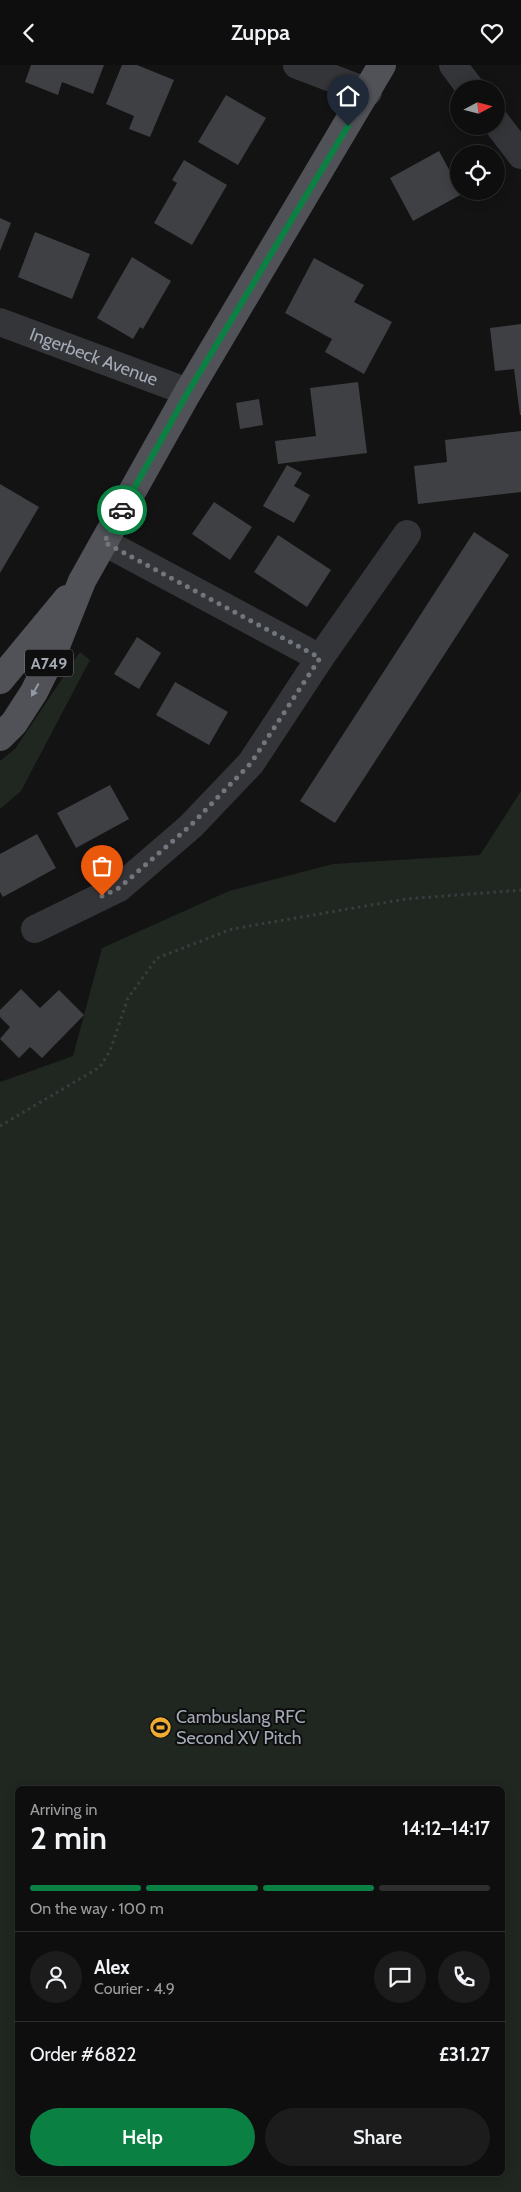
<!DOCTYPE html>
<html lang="en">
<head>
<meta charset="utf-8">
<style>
	body { margin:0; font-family:Cabin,sans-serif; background:#1c1c1d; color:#f1f3f6; height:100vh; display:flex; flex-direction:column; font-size:19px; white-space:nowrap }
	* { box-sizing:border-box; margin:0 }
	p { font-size:16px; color:#9b9c9e }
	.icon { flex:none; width:28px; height:28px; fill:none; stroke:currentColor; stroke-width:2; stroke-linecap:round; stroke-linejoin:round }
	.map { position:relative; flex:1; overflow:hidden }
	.panel { position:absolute; left:15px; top:1721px; width:490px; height:390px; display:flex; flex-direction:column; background:#0e0e0f; border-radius:8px; box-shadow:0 2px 12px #0003,0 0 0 1px #2e2e2f }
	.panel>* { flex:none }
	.needle { width:32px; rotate:83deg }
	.fabs { position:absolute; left:450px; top:15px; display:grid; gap:10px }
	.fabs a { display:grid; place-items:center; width:55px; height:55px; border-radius:50%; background:#0e0e0f; box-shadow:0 2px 12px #0003,0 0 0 1px #2e2e2f; font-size:25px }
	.pin { position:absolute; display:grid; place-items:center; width:42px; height:42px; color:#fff; margin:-51px -21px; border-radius:50% 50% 50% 0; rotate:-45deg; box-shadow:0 0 5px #0007 }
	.pin .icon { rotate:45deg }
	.courier { position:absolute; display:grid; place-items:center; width:50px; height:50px; margin:-25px; border:4px solid #0b8043; border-radius:50%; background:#fff; color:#222; box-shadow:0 1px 6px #0007 }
	.head em { font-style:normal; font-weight:600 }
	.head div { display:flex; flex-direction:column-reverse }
	.head { display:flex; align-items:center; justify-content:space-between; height:85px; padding:0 15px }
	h1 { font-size:32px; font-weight:600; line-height:38px }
	.bar { display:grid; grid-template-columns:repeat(4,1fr); gap:8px 5px; align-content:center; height:60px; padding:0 15px }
	.bar i { height:6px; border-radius:4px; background:#2e2e2f }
	.bar .on { background:#0b8043 }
	.bar p { grid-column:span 4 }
	.line { display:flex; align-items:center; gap:12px; padding:0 15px; border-top:1px solid #2e2e2f }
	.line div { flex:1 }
	.round { display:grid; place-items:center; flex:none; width:52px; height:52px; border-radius:26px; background:#1c1c1d }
	.action { display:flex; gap:10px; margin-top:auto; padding:10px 15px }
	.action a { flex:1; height:58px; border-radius:30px; background:#0b8043; color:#fff; font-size:20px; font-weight:600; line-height:58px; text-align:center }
	.action a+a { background:#1c1c1d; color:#f1f3f6 }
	header { display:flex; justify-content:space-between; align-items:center; height:65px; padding:0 15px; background:#0e0e0f; font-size:22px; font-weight:600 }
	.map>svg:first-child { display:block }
	.green { fill:#1f2720; fill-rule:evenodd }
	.building { fill:#3f4044 }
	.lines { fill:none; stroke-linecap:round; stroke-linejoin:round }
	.path { stroke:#3a3c40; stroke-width:3; stroke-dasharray:2.5 4; stroke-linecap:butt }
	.minor { stroke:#343539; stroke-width:28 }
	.major { stroke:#505258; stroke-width:28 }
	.oneway { fill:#9398a2 }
	.done { stroke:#71757d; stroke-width:5; stroke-dasharray:0 9 }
	.route { stroke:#0b8043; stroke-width:6 }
	.labels { text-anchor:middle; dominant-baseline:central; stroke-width:4; stroke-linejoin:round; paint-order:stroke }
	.shield { fill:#0e0e0f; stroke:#777b83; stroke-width:1 }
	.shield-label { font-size:16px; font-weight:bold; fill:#a4aab5 }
	.street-label { font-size:18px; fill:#a4aab5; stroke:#0e0e0f }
	.poi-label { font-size:18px; fill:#a4aab5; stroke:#0e0e0f; text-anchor:start }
</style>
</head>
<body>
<header><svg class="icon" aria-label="back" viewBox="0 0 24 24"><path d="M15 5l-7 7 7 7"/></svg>Zuppa<svg class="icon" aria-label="heart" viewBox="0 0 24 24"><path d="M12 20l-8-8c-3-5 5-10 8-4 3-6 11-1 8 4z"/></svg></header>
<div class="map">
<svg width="521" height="2127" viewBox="0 0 521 2127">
	<rect width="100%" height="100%" fill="#131314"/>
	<path class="green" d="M80 587 90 595 21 726 0 744V696L15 684Z
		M521 726V2127H0V1017L73 991 102 883 229 826 333 799 480 790ZM18 1724H502V2109H18Z"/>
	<path class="building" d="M31 0H104L93 29 62 17 58 30 25 17Z
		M122 0H137L174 15 150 72 129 64 134 51 106 39Z
		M226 30 266 53 238 100 198 77Z
		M439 86 459 123V126L462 129 413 156 390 113Z
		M184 95 227 120 192 180 154 158 177 118 172 115Z
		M0 153 11 158 0 186Z
		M35 167 90 189 72 234 18 212Z
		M132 192 171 216 143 264 140 262 133 274 97 253Z
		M314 193 364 220 354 237 392 257 364 309 325 287 332 274 285 248Z
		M521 259V350H520L514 304 495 306 490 263Z
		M358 317 367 388 278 399 275 376 316 371 310 323Z
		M259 334 263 360 240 364 236 338Z
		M521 366V427L418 439 414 401 447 397 445 375Z
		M287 400 302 408 294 421 310 430 294 458 263 441Z
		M0 419 39 442 0 508Z
		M214 437 252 462 230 495 192 469Z
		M474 467 509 490 335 758 300 736Z
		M278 470 331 505 307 542 254 507Z
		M137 572 161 588 139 624 114 609Z
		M175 617 228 647 209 680 156 650Z
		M110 720 129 754 76 783 57 748Z
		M37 769 56 803 3 832 0 827V789Z
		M21 924 40 943 59 925 84 950 42 993 30 982 19 993 0 974 10 962 0 952V945Z"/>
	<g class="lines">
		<path class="path" d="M0 1061 100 1002 110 986 128 933 157 893 232 864 406 834 521 825"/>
		<g class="minor">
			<path d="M297 0 368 27"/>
			<path d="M453 0 471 24"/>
			<path d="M496 57 521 90"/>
			<path id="s1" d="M0 257 188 327"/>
			<path d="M104 477 320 593"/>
			<path d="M35 864 119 823 191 761 251 698 320 593 407 469"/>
		</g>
		<path class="major" d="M0 615 67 534
			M0 672 14 658 34 627 52 591 82 516 188 327 382 0"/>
	</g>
	<defs><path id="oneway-solid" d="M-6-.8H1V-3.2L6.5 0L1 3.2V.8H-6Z" transform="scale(1.25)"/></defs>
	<use class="oneway" href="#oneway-solid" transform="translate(35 625) rotate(119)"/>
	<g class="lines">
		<path class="done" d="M102 831 119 823 190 761 251 698 320 593 104 477 122 445"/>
		<path class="route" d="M122 445 188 327 348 61"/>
	</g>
	<defs>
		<symbol id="stadium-disc" viewBox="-11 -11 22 22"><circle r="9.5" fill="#efac30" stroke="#0e0e0f"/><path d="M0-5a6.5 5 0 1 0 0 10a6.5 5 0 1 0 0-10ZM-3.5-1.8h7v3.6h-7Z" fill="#111"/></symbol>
	</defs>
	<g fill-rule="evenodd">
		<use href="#stadium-disc" x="148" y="1650" width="25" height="25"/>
	</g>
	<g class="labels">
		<rect class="shield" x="25" y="584.5" width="48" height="27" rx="4"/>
		<g class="shield-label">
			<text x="49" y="598">A749</text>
		</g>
		<g class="street-label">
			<text stroke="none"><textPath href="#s1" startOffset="100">Ingerbeck Avenue</textPath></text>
		</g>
		<g class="poi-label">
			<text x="176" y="1652">Cambuslang RFC<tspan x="176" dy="21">Second XV Pitch</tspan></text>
		</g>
	</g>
</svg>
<div class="fabs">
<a><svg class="needle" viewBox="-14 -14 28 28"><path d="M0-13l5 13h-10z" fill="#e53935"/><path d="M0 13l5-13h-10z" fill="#9b9c9e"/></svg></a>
<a><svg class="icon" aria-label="locate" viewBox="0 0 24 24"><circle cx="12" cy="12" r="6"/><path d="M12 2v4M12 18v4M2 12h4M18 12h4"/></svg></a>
</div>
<div class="pin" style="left:102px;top:831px;background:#ea580c"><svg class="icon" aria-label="bag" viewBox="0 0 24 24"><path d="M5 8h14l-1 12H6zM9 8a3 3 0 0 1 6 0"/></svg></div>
<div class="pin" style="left:348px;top:61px;background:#1f2937"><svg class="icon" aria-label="home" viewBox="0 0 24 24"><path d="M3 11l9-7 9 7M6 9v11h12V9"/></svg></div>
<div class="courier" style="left:122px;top:445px"><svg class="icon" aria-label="car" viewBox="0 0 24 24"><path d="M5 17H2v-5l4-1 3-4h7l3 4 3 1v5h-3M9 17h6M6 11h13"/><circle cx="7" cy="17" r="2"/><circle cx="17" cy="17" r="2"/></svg></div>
<section class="panel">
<div class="head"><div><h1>2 min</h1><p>Arriving in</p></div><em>14:12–14:17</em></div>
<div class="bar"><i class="on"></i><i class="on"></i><i class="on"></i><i></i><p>On the way · 100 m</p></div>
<div class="line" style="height:90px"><a class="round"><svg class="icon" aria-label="person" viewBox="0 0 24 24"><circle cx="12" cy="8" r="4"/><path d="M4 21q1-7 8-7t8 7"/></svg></a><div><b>Alex</b><p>Courier · 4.9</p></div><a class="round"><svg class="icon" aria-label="chat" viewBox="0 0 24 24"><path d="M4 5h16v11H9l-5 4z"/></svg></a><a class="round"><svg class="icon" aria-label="phone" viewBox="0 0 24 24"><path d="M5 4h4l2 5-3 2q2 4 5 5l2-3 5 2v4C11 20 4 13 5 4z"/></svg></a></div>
<div class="line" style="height:65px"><div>Order #6822</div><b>£31.27</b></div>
<div class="action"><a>Help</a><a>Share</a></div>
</section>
</div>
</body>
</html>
